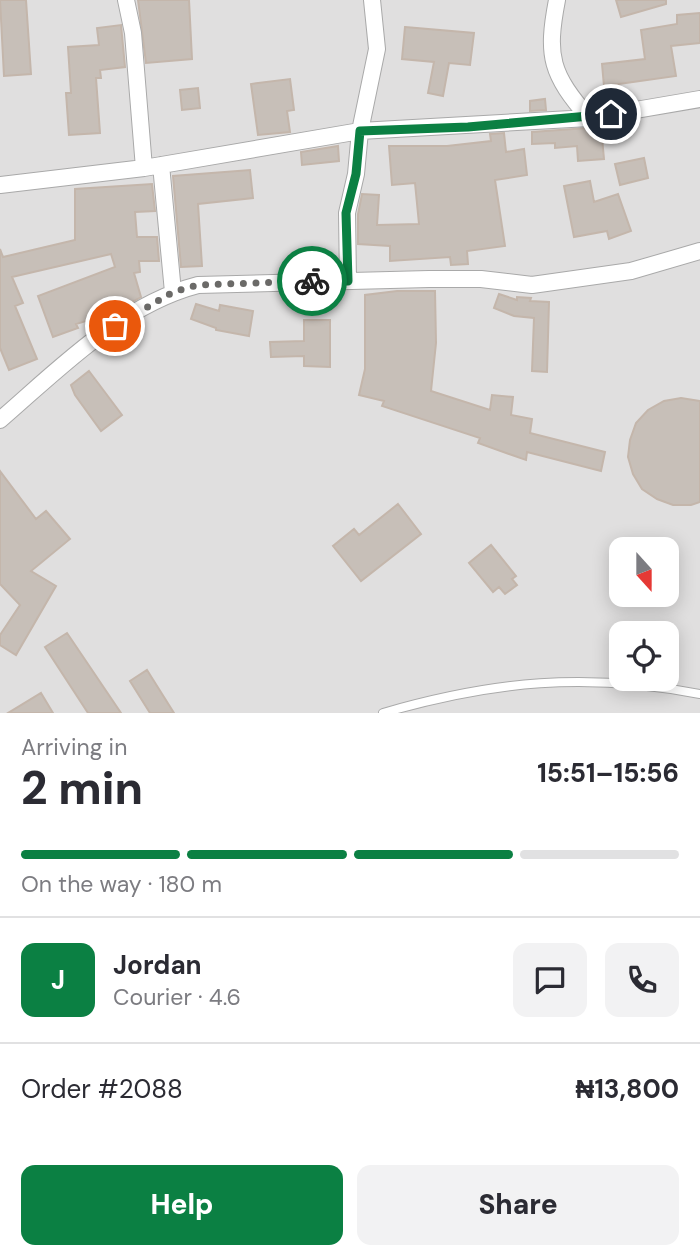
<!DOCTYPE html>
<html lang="en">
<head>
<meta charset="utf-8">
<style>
	body { margin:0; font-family:"DM Sans",sans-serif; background:#f2f2f3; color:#2b2b33; height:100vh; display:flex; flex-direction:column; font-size:26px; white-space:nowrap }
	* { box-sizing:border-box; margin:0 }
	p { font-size:23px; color:#7c7c81 }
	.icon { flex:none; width:38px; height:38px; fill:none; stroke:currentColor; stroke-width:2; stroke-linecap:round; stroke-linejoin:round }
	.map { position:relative; height:713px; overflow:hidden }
	.side { display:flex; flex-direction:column; background:#fff; flex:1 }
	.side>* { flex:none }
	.needle { width:46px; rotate:159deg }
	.controls { position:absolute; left:609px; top:537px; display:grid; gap:14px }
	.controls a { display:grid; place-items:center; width:70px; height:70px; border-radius:14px; background:#fff; box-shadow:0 4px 18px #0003; font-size:35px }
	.pin { position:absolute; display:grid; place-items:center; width:60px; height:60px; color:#fff; margin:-30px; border:4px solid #fff; border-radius:50%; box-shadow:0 2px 7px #0007 }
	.courier { position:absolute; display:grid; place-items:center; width:70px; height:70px; margin:-35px; border:5px solid #0b8043; border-radius:50%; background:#fff; color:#222; box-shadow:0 2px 9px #0007 }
	.head em { font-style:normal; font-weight:800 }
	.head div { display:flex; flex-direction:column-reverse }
	.head { display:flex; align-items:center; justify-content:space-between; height:119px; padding:0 21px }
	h1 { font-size:46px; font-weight:800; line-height:52px }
	.bar { display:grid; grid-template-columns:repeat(4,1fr); gap:10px 7px; align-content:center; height:84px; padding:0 21px }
	.bar i { height:9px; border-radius:5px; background:#e1e1e2 }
	.bar .selected { background:#0b8043 }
	.bar p { grid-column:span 4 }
	.line { display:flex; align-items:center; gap:18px; padding:0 21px; border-top:2px solid #e1e1e2 }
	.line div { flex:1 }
	.round { display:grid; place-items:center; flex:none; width:74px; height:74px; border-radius:14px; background:#f2f2f3 }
	.action { display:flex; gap:14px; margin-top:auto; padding:14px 21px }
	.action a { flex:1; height:80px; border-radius:14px; background:#0b8043; color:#fff; font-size:28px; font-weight:800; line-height:80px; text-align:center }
	.action a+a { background:#f2f2f3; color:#2b2b33 }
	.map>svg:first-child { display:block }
	.residential { fill:#e0dfdf; fill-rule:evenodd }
	.building { fill:#c7bfb8; stroke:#c4b6ab; stroke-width:2 }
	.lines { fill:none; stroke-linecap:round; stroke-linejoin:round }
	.service-casing { stroke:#a9a9a9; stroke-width:10 }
	.minor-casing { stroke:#a9a9a9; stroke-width:18 }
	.service { stroke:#fff; stroke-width:8 }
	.minor { stroke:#fff; stroke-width:16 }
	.done { stroke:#6b6a68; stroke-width:7; stroke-dasharray:0 12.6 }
	.route { stroke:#0b8043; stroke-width:9 }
</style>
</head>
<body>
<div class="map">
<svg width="700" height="713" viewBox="0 0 700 713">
	<rect width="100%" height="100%" fill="#f2efe9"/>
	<path class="residential" d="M0 0H700V713H0ZM621 550H667V595H621ZM621 634H667V679H621Z"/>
	<path class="building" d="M0 0H26L31 74 4 76Z
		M138 0H189L192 59 146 63Z
		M616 0H666V4L621 17Z
		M700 13V43L671 46 676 76 604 86 602 64 645 59 641 30 677 24V15Z
		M121 25 125 67 100 70 101 78H96L100 133 69 135 66 93H71L68 47 99 45 97 28Z
		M405 27 474 33 470 65 449 63 443 96 428 93 434 62 402 59Z
		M290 79 294 110 287 111 290 132 258 135 251 84Z
		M198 88 200 108 182 110 180 90Z
		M545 99 546 110 530 111V101Z
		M601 127 604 159 578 161 577 146 555 148V143L532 144V132Z
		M504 133 506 152 524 149 527 175 495 180 505 246 467 251 468 264 451 265 450 257 390 261V246L358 244V214L362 194 379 195 377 225 419 224 415 183 392 185 389 146H447L491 141 490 134Z
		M338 146 339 161 302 165 301 152Z
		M644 158 648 178 620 185 615 164Z
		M250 170 253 198 198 204 202 266 181 267 173 176Z
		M590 181 594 202 618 194 631 231 609 239 607 231 574 237 564 186Z
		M152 184 155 211 135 212 137 237H157L159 261H139L140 272 134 273 141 297 114 312 76 324 78 328 53 337 38 296 115 267 111 254 12 277 23 303 15 306 37 359 9 370 0 348V249L3 257 75 240V189Z
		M397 291H435L436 343 431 391 490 410 492 395 513 397 511 415 532 419 530 433 605 452 601 471 527 452 526 460 478 443 480 438 382 406 384 401 359 395 365 369V295Z
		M499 294 517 300V297L531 298 530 301 549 302 547 372 532 371 534 318 514 316 494 308Z
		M196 304 219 311 220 305 253 311 249 336 216 330V328L191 319Z
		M304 320H330V367L304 366V356L271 357 270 342 304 341Z
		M89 371 122 415 101 431 75 395 71 385Z
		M681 398 700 401V502L691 505H673L657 499 642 489 633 474 628 457 630 440 636 423 648 410 664 401Z
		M0 471 36 519 46 511 70 539 31 571 56 586 16 655 0 645V635L20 605 0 584Z
		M398 504 421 534 361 581 333 546 354 529 359 535Z
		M491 545 516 576 512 579 517 585 505 594 499 587 493 592 469 563Z
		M67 633 121 713H88L45 647Z
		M147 670 174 713H150L130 681Z
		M41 693 53 713H8Z"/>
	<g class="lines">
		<defs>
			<path id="service" d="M383 713C493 681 586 672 700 694"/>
			<path id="minor" d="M126 0 133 33 144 168
				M557 0C546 57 551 74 589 118
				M161 165 173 292
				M0 185 144 168 360 131 589 118 700 99
				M348 281 347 213 356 174 360 131 377 49 372 0
				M0 420C58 370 121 305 198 285L429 279H481L532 285 631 271 700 251"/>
		</defs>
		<use href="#service" class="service-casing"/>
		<use href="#minor" class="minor-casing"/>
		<use href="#service" class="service"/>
		<use href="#minor" class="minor"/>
	</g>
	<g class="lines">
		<path class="done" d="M115 326 173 292 198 285 312 281"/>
		<path class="route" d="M312 281H348L346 213 356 174 360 131 468 127 611 114"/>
	</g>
</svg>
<div class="controls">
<a><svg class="needle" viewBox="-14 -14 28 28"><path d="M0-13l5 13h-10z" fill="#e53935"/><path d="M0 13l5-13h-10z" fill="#7c7c81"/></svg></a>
<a><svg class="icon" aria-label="locate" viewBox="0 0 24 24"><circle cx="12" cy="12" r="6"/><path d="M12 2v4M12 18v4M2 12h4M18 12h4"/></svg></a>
</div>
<div class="pin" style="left:115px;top:326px;background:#ea580c"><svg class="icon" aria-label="bag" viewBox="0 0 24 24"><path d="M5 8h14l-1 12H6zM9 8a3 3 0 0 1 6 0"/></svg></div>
<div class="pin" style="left:611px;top:114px;background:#1f2937"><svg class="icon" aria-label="home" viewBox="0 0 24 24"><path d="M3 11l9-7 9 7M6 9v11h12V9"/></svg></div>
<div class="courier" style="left:312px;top:281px"><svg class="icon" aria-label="bike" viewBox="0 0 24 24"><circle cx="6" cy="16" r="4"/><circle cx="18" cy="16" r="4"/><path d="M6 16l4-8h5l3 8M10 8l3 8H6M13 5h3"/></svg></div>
</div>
<section class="side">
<div class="head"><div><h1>2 min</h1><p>Arriving in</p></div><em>15:51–15:56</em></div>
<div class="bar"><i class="selected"></i><i class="selected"></i><i class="selected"></i><i></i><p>On the way · 180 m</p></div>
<div class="line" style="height:126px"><b class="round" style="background:#0b8043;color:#fff">J</b><div><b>Jordan</b><p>Courier · 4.6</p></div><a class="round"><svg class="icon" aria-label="chat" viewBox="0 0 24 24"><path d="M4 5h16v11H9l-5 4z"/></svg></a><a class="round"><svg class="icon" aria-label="phone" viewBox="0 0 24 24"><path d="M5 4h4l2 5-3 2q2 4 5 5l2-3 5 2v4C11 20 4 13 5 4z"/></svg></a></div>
<div class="line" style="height:91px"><div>Order #2088</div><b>₦13,800</b></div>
<div class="action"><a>Help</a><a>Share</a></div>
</section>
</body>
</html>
